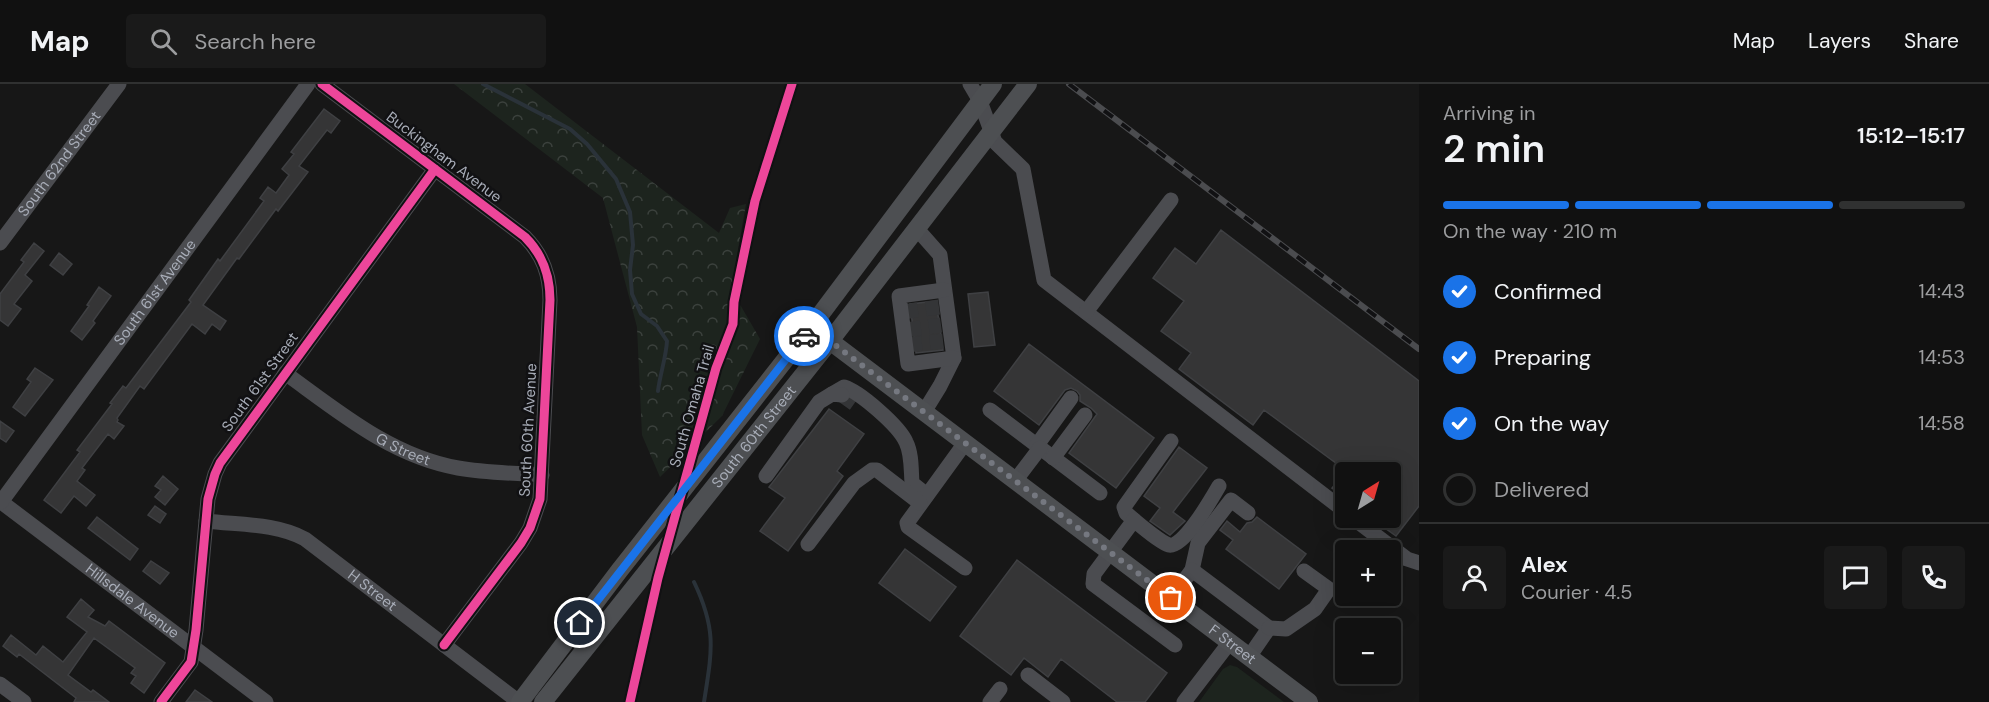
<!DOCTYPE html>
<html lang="en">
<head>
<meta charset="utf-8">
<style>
	body { margin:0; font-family:"DM Sans",sans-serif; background:#1a1a1a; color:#f1f3f6; height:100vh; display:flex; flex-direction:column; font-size:22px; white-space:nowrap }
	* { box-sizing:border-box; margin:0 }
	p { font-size:20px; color:#9c9d9f }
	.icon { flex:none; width:33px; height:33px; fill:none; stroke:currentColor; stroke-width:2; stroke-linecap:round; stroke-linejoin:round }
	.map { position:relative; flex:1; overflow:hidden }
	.sheet { display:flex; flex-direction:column; background:#111; width:570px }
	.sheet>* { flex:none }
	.needle { width:39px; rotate:37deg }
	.buttons { position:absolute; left:1335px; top:378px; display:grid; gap:12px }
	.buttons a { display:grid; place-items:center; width:66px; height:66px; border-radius:6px; background:#111; box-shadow:0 6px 24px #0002,0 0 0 2px #303131; font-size:30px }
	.pin { position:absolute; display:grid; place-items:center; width:51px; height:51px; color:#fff; margin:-26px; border:3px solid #fff; border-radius:50%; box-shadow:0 2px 6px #0007 }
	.courier { position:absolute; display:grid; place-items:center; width:60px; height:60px; margin:-30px; border:4px solid #1a73e8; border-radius:50%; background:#fff; color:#222; box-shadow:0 2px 8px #0007 }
	.headline em { font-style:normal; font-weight:600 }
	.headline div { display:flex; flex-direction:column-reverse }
	.headline { display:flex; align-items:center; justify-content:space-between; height:102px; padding:0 24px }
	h1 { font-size:39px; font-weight:600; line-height:45px }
	.bar { display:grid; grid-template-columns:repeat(4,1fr); gap:9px 6px; align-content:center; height:72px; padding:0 24px }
	.bar i { height:8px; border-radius:4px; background:#303131 }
	.bar .current { background:#1a73e8 }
	.bar p { grid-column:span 4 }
	.line { display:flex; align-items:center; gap:15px; padding:0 24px; border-top:2px solid #303131 }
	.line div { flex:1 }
	.round { display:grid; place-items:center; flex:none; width:63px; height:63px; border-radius:6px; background:#1a1a1a }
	ol { padding:0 24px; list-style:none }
	li { display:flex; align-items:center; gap:18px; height:66px }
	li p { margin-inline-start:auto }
	li .icon { padding:6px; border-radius:50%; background:#1a73e8; color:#fff; stroke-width:4 }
	li:last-child { color:#9c9d9f }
	li i { width:33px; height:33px; border:3px solid #303131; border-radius:50% }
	header { display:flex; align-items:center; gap:36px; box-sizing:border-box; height:84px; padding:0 30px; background:#111; border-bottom:2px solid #303131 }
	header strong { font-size:28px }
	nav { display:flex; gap:33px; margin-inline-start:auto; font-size:21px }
	.search { width:420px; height:54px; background:#1a1a1a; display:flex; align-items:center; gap:15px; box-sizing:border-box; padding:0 21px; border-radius:6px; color:#9c9d9f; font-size:22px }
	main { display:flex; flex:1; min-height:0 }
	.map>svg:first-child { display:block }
	.grass { fill:#1d241e }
	.forest { fill:url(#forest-crowns) }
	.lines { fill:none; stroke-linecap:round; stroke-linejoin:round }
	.stream { stroke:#2a3239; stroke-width:4 }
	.building { fill:#353536; stroke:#3f4043; stroke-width:1.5 }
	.minor-tunnel { stroke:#343537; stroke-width:15; stroke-dasharray:15 8; stroke-linecap:butt }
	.minor { stroke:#4b4c50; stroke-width:15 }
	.major { stroke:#4d4f52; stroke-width:18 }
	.rail-casing { stroke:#4b4c4f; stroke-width:6 }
	.rail { stroke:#111113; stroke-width:4; stroke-dasharray:11; stroke-linecap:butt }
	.cycleway-casing { stroke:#111113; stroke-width:13 }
	.cycleway { stroke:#ed469a; stroke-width:9 }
	.done { stroke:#757880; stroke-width:6; stroke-dasharray:0 10.8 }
	.route { stroke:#1a73e8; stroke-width:8 }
	.labels { text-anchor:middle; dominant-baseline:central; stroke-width:5; stroke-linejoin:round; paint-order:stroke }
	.street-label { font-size:15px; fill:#a8adb8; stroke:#111113 }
</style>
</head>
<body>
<header>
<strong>Map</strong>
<div class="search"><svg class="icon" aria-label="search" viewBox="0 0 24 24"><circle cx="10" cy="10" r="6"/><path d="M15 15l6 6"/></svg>Search here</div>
<nav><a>Map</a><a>Layers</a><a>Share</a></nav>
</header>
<main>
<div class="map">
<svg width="1419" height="618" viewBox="0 0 1419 618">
	<defs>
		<pattern id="forest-crowns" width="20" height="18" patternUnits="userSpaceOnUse" patternTransform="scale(1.5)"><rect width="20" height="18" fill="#1d241e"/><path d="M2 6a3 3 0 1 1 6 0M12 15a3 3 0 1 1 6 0" fill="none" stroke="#3b413d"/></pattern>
	</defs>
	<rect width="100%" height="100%" fill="#171717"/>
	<path class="grass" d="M1230 581 1237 583 1284 618H1199L1223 585Z"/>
	<path class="forest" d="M454 0H525L719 149 730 124 746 120 731 205 760 255 722 332 660 393 642 351 637 243 603 114Z"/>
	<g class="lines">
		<path class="stream" d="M483 0 570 45 587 60 616 95 630 128 633 161 630 186 632 210 641 230 657 242 667 257C666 274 660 290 658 307
			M694 498C717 546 712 567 704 618"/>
	</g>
	<path class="building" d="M324 25 340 37 331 49 327 46 299 82 308 88 278 127 276 125 239 175 237 174 203 221 226 237 220 246 212 240 205 250 192 240 144 305 140 302 117 334 118 336 117 338 124 342 114 355 108 350 82 384 85 386 77 397 95 411 86 422 74 412 61 429 44 416 80 368 77 366 112 320 110 319 123 302 126 304 191 218 189 216 218 175 220 177 264 117 260 114 268 103 276 109 289 91 282 85 294 70 291 68Z
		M1221 146 1419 297V422L1396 452 1371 434H1390V388H1348L1264 326 1253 341 1179 285 1191 269 1161 247 1184 217 1153 194 1175 164 1196 180Z
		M34 159 44 167 25 191 32 197 14 220 21 225 8 242 0 236V210L24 178 21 176Z
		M59 169 72 180 63 191 50 181Z
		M99 203 111 212 93 237 95 239 82 256 71 247 89 222 87 221Z
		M988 208 995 261 974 263 968 210Z
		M936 217 943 266 916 269 910 220Z
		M1029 260 1154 354 1116 404 1069 369 1097 330 1091 324 1080 317V311L1077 307 1071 304 1065 306 1039 341 994 307Z
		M35 284 53 296 25 332 13 323 31 298 27 295Z
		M829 325 864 350 837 387 843 392 788 467 760 447 785 414 769 403Z
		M0 337 14 347 6 358 0 354Z
		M1179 363 1207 384 1173 428 1185 437 1170 451 1150 437 1160 424 1144 412Z
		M1346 387V414L1332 404Z
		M163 392 178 405 165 421 155 413 161 406 155 402Z
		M155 422 166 430 160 439 148 431Z
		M97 433 138 465 130 476 88 444Z
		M1257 433 1306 470 1279 505 1226 465 1233 456 1220 446 1227 437 1240 448 1247 439 1252 438Z
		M905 465 956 503 930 537 879 499Z
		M1017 476 1167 589 1145 618H1117L1061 575 1048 593 1024 574 1011 591 960 552Z
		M151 477 169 489 160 500 143 487Z
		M81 515 94 526 88 533 105 542 109 537 165 579 144 609 131 599 136 592 131 589 135 584 94 554 68 591 91 608 93 606 109 618H74L76 614 19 570 17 573 3 562 11 551 36 571 43 562 63 578 87 548 67 533Z
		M195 606 212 618H186Z"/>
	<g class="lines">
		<path class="minor-tunnel" d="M903 228 939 223
			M906 246 941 241
			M907 261 943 257
			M842 311 856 321"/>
		<g class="minor">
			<path d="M322 0 525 153C543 171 550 191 550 216L540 415 530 444 521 459 444 561"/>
			<path d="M970 0 980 17 995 58 1023 85 1044 196 1346 428"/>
			<path d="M917 145 940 171 954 274 940 302 924 328"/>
			<path id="s1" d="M0 159 119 0"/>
			<path d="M944 206 899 212 908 280 954 274"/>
			<path d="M1086 228 1171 116"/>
			<path id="s2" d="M285 289C339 328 391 372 458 384 486 389 514 389 542 391"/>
			<path d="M832 310 844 303C860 308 899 342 906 358 912 370 911 386 912 399L927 411"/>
			<path d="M990 326 1100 409"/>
			<path d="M965 359 907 439 908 443 965 484"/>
			<path d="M1037 361 1071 314"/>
			<path d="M1053 374 1085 331"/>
			<path d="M766 392 819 318 832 310 842 311"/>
			<path d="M1015 397 1040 364"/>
			<path id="s3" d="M0 417 266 618"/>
			<path id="s4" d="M1 418 308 0"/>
			<path d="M1353 434 1407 475 1419 479"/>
			<path d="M1134 436 1126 429 1124 423 1171 357"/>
			<path id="s5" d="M206 437C238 441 276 439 305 455L519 618"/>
			<path d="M808 460 854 399 872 386H877L920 419"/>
			<path d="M1192 486 1198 459 1231 416 1248 429"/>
			<path d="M1171 514 1192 486 1269 544 1249 573"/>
			<path d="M1269 544 1286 545 1315 525 1329 505 1304 487"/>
			<path d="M1175 561 1093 500 1094 490 1134 436C1141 442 1162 459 1169 461 1183 465 1212 414 1219 402"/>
			<path d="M1028 591 1063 618"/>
			<path d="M0 600 24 618"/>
			<path d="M161 618 191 578 196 546 208 415 215 390 220 379 435 85"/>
			<path d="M990 618 1000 605"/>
			<path d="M1184 618 1230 558"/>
		</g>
		<g class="major">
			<path id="s6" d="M822 251 1309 618"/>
			<path d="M520 618 619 487 811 243 993 0"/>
			<path id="s7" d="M543 618 830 257 1028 0"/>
		</g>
		<defs>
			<path id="rail" d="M1069 0 1419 265"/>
		</defs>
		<use href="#rail" class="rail-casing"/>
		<use href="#rail" class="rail"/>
		<defs>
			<path id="cycleway" d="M322 0 525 153C543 171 550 191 550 216L540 415 530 444 521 459 444 561
				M161 618 191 578 196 546 208 415 215 390 220 379 435 85
				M630 618 658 494 716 284 733 240 734 218 755 117 792 0"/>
		</defs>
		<use href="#cycleway" class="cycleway-casing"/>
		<use href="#cycleway" class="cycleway"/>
	</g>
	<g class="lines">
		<path class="done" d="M804 252 811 243 1171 514"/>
		<path class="route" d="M580 539 804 252"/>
	</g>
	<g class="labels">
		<g class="street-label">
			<text transform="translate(444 73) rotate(37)">Buckingham Avenue</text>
			<text stroke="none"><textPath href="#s1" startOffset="99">South 62nd Street</textPath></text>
			<text stroke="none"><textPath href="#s4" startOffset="260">South 61st Avenue</textPath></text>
			<text transform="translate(260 298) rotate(-54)">South 61st Street</text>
			<text transform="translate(692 322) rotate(-74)">South Omaha Trail</text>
			<text transform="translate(528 346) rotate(-87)">South 60th Avenue</text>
			<text stroke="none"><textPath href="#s7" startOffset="339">South 60th Street</textPath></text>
			<text stroke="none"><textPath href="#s2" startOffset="141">G Street</textPath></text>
			<text stroke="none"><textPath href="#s5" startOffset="186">H Street</textPath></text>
			<text stroke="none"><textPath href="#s3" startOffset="166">Hillsdale Avenue</textPath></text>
			<text stroke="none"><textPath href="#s6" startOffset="514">F Street</textPath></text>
		</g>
	</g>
</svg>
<div class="buttons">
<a><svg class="needle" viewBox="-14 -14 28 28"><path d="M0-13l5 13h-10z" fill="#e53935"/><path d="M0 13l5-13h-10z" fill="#9c9d9f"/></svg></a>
<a>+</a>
<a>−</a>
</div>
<div class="pin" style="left:1171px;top:514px;background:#ea580c"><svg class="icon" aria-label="bag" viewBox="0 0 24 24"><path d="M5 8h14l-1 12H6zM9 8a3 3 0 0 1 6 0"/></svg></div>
<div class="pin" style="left:580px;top:539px;background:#1f2937"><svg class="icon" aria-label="home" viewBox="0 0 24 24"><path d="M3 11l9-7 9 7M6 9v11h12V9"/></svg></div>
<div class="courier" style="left:804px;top:252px"><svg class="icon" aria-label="car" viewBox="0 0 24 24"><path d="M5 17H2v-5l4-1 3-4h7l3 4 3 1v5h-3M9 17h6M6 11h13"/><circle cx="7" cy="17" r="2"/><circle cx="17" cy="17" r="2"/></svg></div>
</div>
<section class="sheet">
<div class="headline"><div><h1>2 min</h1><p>Arriving in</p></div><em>15:12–15:17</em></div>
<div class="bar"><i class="current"></i><i class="current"></i><i class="current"></i><i></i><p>On the way · 210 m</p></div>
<ol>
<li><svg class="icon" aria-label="check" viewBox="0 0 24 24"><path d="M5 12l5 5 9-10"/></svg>Confirmed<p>14:43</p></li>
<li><svg class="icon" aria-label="check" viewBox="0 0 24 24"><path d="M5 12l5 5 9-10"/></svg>Preparing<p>14:53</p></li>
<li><svg class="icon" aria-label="check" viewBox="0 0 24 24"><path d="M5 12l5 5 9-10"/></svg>On the way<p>14:58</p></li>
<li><i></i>Delivered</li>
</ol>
<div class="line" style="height:108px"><a class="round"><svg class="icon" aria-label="person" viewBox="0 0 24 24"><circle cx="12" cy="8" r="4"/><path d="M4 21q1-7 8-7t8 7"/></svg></a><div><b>Alex</b><p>Courier · 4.5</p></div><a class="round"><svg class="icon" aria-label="chat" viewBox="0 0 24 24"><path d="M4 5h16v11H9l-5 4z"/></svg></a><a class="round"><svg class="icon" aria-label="phone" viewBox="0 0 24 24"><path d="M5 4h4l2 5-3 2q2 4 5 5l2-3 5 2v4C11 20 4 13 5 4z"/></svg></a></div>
</section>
</main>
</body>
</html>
